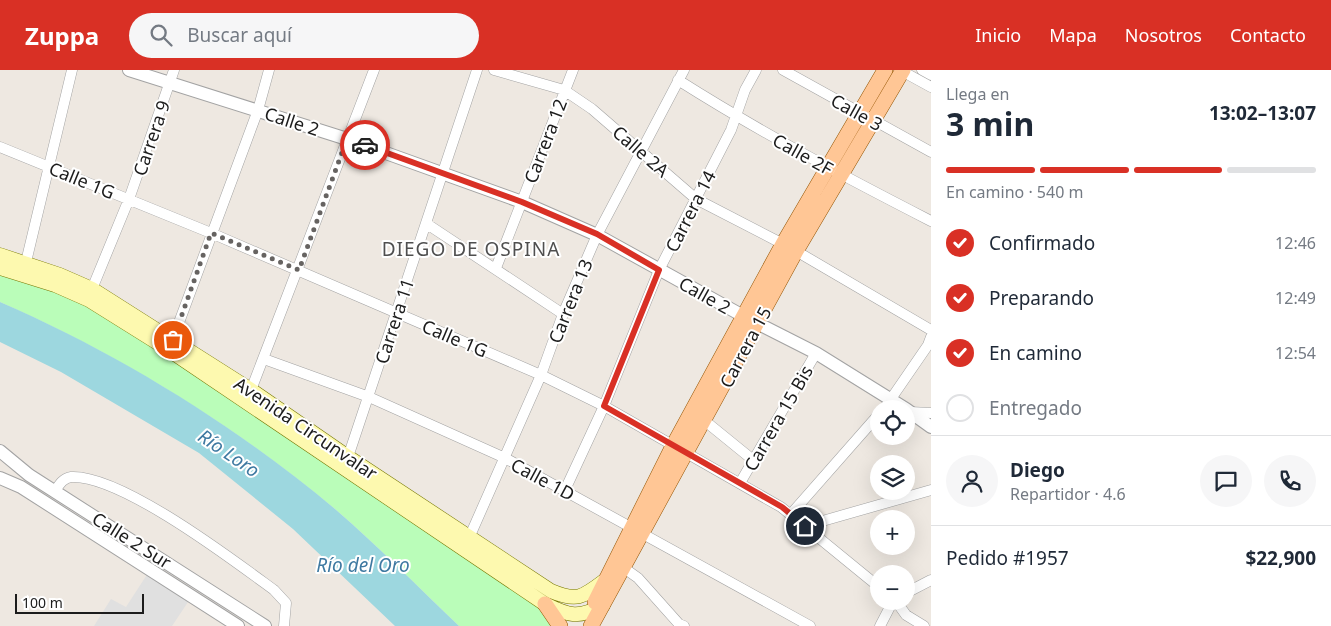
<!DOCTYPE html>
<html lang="es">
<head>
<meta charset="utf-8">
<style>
	body { margin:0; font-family:"Noto Sans",sans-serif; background:#f6f6f7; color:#1f2937; height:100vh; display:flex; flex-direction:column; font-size:19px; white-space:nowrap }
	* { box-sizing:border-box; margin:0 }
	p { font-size:16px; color:#747a83 }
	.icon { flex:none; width:28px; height:28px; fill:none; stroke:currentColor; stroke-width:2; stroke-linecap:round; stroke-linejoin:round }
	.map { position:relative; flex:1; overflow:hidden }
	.panel { display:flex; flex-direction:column; background:#fff; width:400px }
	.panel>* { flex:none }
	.fabs { position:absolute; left:870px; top:330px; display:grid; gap:10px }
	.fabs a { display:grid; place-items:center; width:45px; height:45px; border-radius:50%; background:#fff; box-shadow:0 5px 20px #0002; font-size:25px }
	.scale { position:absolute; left:15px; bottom:12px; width:129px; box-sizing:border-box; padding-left:5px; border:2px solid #1c1c1c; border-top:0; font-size:14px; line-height:18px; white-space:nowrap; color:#1c1c1c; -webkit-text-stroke:4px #fff; paint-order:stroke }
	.pin { position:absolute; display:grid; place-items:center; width:42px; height:42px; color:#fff; margin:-21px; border:2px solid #fff; border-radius:50%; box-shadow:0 1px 5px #0007 }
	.courier { position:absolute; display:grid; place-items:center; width:50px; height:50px; margin:-25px; border:4px solid #d93025; border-radius:50%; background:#fff; color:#222; box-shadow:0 1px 6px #0007 }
	.summary em { font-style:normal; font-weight:700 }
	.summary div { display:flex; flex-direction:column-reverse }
	.summary { display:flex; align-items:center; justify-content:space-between; height:85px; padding:0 15px }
	h1 { font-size:32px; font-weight:700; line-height:38px }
	.bar { display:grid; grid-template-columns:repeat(4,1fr); gap:8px 5px; align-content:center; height:60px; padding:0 15px }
	.bar i { height:6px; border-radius:4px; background:#e0e1e3 }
	.bar .selected { background:#d93025 }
	.bar p { grid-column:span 4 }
	.line { display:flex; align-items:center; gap:12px; padding:0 15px; border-top:1px solid #e0e1e3 }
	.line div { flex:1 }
	.round { display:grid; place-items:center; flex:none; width:52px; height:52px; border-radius:26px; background:#f6f6f7 }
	ol { padding:0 15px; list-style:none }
	li { display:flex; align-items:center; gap:15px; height:55px }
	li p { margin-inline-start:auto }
	li .icon { padding:5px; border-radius:50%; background:#d93025; color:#fff; stroke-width:4 }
	li:last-child { color:#747a83 }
	li i { width:28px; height:28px; border:2px solid #e0e1e3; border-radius:50% }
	header { display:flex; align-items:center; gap:30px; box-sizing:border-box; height:70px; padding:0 25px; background:#d93025; color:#fff }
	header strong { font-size:24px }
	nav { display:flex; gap:28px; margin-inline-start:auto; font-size:18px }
	.search { width:350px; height:45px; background:#f6f6f7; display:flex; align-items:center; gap:12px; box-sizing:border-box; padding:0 18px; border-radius:28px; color:#747a83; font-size:19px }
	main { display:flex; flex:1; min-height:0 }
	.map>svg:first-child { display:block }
	.park { fill:#bafdb9 }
	.parking { fill:#e0e0e0 }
	.water { fill:#9dd7df }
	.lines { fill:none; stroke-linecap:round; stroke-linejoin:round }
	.minor-casing { stroke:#a3a3a3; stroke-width:11 }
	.tertiary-casing { stroke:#a3a3a3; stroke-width:14 }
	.secondary-casing { stroke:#757600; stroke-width:15 }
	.primary-casing { stroke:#945400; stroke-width:16 }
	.minor { stroke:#fff; stroke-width:10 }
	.tertiary { stroke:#fff; stroke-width:12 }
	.secondary { stroke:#fdf9af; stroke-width:14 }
	.primary { stroke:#ffc695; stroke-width:15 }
	.done { stroke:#666361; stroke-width:5; stroke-dasharray:0 9 }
	.route { stroke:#d93025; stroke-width:6 }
	.labels { text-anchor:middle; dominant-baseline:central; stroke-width:4; stroke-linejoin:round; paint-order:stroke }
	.street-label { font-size:18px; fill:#1c1c1c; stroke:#fff }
	.neighbourhood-label { font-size:19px; letter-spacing:1px; fill:#4f4f4f; stroke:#fff }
	.water-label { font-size:19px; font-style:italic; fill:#3e79a1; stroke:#fff }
</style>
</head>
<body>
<header>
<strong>Zuppa</strong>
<div class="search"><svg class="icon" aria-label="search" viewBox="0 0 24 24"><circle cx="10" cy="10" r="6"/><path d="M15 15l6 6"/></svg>Buscar aquí</div>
<nav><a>Inicio</a><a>Mapa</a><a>Nosotros</a><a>Contacto</a></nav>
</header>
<main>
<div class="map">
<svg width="931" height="556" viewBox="0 0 931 556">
	<rect width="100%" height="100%" fill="#eee8e1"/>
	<path class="park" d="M0 198 89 230 545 534 560 556H459C418 517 378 476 335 439 236 356 118 284 0 232Z"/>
	<path class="parking" d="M150 500 192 526 172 556H94L111 529 126 537Z"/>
	<path class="water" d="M0 232C118 283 236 356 335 439 378 476 418 517 459 556H395L293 459 199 383 61 302 0 272Z"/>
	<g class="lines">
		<defs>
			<path id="minor" d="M494 0 564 20 592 39 696 129 783 174
				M783 0 931 82
				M900 0 931 17
				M922 0 931 5
				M678 10C760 62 845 107 931 151
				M0 77 211 163 541 305 604 336 781 437 879 517
				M427 154 563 244
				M796 181 931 260
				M26 192 72 0
				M496 198 573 0
				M92 219 129 129 174 0
				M171 274 258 40 269 0
				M264 289 369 327 505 388 810 556
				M251 320 374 0
				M884 339 928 275 931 267
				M910 342 931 343
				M705 351 753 390
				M348 387 477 0
				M740 413 816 283
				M565 420 604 336 659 200 731 60 745 20 756 0
				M55 421C59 415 63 408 71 407 120 404 233 490 274 520L286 533 284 556
				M791 444 879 344
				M805 456 931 420
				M469 468 541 305 563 244 597 165 684 0
				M624 498 638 508 679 554 684 556
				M906 523 931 510
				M896 531 906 545 924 556
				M880 556 893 531"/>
			<path id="tertiary" d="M129 0 347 69 522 132 597 165 745 247 816 283 906 339
				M906 339 931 357
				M0 381 29 405 265 556
				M0 408 21 417 238 556"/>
			<path id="secondary" d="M0 185 60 205 92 219 251 320 348 387 551 521C577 532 583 527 604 511
				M0 198 55 215 89 230 169 280 545 534C569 546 579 549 603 535"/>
			<path id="primary" d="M595 532 673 376 783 174 885 0
				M545 534 560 556
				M591 556 796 181 903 0"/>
		</defs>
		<use href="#minor" class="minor-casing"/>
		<use href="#tertiary" class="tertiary-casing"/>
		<use href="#secondary" class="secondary-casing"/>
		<use href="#primary" class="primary-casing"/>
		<use href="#minor" class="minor"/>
		<use href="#tertiary" class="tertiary"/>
		<use href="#secondary" class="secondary"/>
		<use href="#primary" class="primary"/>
	</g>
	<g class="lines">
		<path class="done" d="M173 270 211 163 299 200 347 69 365 75"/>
		<path class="route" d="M365 75 522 132 597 164 659 200 604 336 782 437 805 456"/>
	</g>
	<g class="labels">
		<g class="street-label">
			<text transform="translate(857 42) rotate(29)">Calle 3</text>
			<text transform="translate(292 51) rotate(18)">Calle 2</text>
			<text transform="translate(151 68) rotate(-71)">Carrera 9</text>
			<text transform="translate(545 71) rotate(-69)">Carrera 12</text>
			<text transform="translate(641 81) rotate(41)">Calle 2A</text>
			<text transform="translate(803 84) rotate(29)">Calle 2F</text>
			<text transform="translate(82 110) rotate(22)">Calle 1G</text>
			<text transform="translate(690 141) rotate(-63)">Carrera 14</text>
			<text transform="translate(705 225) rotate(29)">Calle 2</text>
			<text transform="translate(570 231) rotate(-68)">Carrera 13</text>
			<text transform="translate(394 251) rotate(-72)">Carrera 11</text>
			<text transform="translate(455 268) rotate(23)">Calle 1G</text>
			<text transform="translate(745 277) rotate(-62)">Carrera 15</text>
			<text transform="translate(778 348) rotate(-60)">Carrera 15 Bis</text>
			<text transform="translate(306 358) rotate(34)">Avenida Circunvalar</text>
			<text transform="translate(543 409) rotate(28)">Calle 1D</text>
			<text transform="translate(132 470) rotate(32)">Calle 2 Sur</text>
		</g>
		<g class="neighbourhood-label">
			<text x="471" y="179">DIEGO DE OSPINA</text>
		</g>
		<g class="water-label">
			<text transform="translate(229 383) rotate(34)">Río Loro</text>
			<text x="363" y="495">Río del Oro</text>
		</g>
	</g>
</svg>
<div class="fabs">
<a><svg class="icon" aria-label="locate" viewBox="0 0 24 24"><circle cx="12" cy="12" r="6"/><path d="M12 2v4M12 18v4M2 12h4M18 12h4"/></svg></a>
<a><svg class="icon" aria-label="layers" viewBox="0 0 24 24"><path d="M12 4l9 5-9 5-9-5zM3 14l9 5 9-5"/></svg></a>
<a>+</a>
<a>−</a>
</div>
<div class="scale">100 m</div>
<div class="pin" style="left:173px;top:270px;background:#ea580c"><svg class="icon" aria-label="bag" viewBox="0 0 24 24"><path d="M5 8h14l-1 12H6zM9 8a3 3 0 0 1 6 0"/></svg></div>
<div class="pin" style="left:805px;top:456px;background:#1f2937"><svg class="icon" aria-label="home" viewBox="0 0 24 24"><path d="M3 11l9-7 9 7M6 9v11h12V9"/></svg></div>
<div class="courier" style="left:365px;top:75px"><svg class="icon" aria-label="car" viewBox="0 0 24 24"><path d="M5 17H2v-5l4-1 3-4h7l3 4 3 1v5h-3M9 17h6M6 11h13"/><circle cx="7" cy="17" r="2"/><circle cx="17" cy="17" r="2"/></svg></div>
</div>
<section class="panel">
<div class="summary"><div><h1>3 min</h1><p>Llega en</p></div><em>13:02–13:07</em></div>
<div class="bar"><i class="selected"></i><i class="selected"></i><i class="selected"></i><i></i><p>En camino · 540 m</p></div>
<ol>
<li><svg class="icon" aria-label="check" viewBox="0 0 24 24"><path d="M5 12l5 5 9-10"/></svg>Confirmado<p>12:46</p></li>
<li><svg class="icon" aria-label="check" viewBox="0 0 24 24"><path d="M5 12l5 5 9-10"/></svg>Preparando<p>12:49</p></li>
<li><svg class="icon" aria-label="check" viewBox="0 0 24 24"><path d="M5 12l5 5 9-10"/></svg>En camino<p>12:54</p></li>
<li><i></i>Entregado</li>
</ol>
<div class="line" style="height:90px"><a class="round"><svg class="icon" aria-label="person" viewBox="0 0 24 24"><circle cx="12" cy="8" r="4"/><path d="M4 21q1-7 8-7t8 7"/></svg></a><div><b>Diego</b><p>Repartidor · 4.6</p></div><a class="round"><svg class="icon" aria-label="chat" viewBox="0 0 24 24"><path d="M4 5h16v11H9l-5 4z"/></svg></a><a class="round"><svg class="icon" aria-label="phone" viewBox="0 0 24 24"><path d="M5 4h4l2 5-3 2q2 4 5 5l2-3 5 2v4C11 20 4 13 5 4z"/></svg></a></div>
<div class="line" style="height:65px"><div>Pedido #1957</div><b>$22,900</b></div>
</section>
</main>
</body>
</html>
